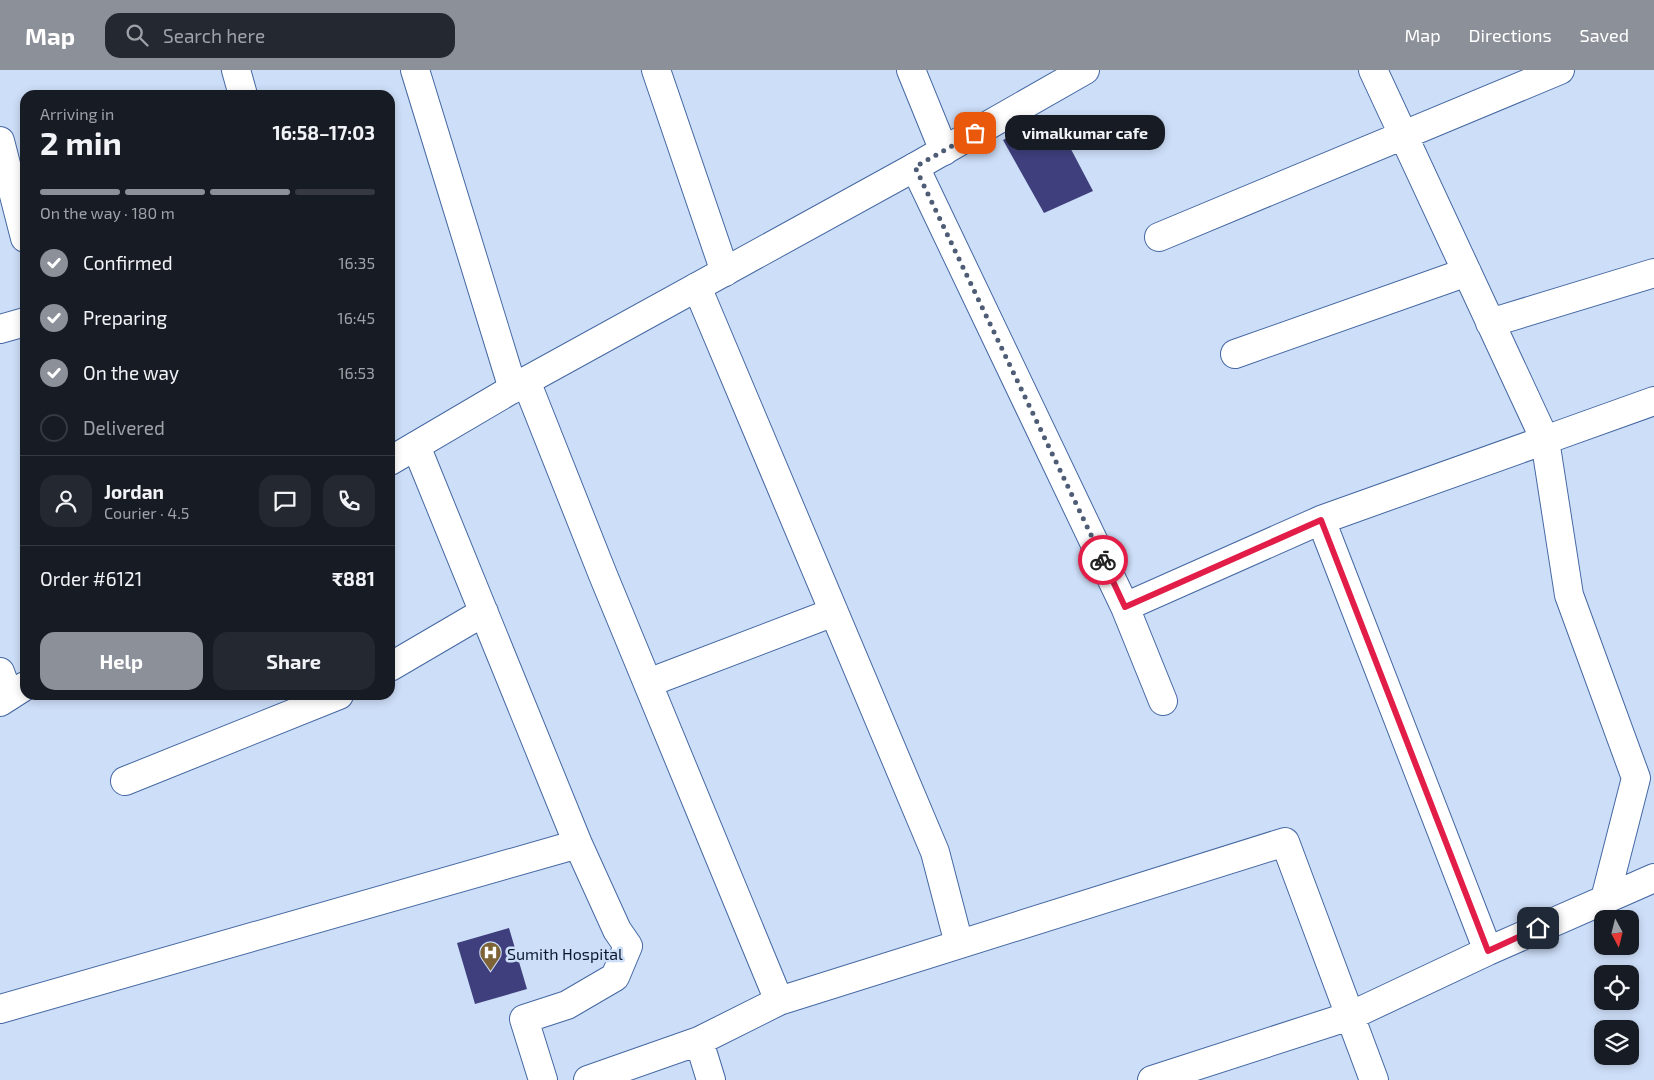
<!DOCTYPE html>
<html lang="en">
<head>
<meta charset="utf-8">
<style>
	body { margin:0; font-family:"Exo 2",sans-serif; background:#242831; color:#f1f3f6; height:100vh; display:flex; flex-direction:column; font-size:19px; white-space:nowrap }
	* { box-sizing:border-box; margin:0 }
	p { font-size:16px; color:#9ea1a6 }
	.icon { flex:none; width:28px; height:28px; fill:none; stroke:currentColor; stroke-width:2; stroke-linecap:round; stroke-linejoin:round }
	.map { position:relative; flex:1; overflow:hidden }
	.side { position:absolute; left:20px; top:20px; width:375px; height:610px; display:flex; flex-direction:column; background:#171b24; border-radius:15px; box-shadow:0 2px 8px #0003 }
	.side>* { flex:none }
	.needle { width:32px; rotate:173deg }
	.buttons { position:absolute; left:1594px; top:840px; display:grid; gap:10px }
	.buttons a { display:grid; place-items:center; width:45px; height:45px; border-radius:10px; background:#171b24; box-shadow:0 2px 8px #0003; font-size:25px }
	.pin { position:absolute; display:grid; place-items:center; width:42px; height:42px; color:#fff; margin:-21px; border-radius:10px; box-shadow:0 2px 8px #0006 }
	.courier { position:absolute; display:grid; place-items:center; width:50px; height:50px; margin:-25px; border:4px solid #e11d48; border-radius:50%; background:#fff; color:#222; box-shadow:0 1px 6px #0007 }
	.bubble { position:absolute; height:35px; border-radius:15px; background:#171b24; box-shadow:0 2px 8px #0003; font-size:16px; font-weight:700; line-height:35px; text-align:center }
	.summary em { font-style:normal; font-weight:700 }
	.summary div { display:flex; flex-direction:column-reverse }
	.summary { display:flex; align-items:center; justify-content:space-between; height:85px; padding:0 20px }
	h1 { font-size:32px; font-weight:700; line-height:38px }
	.bar { display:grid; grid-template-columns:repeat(4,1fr); gap:8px 5px; align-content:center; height:60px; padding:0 20px }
	.bar i { height:6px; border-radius:4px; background:#363941 }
	.bar .active { background:#8c9099 }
	.bar p { grid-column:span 4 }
	.line { display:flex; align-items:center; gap:12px; padding:0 20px; border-top:1px solid #363941 }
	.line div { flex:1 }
	.round { display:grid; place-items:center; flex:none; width:52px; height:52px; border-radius:15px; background:#242831 }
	ol { padding:0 20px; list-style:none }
	li { display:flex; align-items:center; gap:15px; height:55px }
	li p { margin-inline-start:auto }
	li .icon { padding:5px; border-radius:50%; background:#8c9099; color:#fff; stroke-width:4 }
	li:last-child { color:#9ea1a6 }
	li i { width:28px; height:28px; border:2px solid #363941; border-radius:50% }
	.button { display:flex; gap:10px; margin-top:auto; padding:10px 20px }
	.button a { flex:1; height:58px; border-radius:15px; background:#8c9099; color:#fff; font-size:20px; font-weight:700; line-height:58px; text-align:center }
	.button a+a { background:#242831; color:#f1f3f6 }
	header { display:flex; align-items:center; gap:30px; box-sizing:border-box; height:70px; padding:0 25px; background:#8c9099; color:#fff }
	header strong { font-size:24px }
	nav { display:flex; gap:28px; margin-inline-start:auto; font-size:18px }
	.search { width:350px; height:45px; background:#242831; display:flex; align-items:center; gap:12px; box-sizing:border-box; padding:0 18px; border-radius:15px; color:#9ea1a6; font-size:19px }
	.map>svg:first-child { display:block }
	.building { fill:#3e3f7c }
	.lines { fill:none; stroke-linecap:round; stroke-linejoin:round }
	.minor-casing { stroke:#4568a2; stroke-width:30 }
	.major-casing { stroke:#4568a2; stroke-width:30 }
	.minor { stroke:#fff; stroke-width:28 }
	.major { stroke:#fff; stroke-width:28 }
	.done { stroke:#4e5d75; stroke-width:5; stroke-dasharray:0 9 }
	.route { stroke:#e11d48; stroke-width:6 }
	.labels { text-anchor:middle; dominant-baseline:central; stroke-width:5; stroke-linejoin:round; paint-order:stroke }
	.poi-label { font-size:16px; fill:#0a182f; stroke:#cddef8; text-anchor:start }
</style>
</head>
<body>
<header>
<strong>Map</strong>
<div class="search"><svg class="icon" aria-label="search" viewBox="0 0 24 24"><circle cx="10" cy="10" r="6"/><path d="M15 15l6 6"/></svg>Search here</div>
<nav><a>Map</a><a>Directions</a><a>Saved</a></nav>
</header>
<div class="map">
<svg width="1654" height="1010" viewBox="0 0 1654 1010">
	<rect width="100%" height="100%" fill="#cddef8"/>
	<path class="building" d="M1053 45 1093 121 1044 143 1003 70Z
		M509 858 527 919 475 934 457 873Z"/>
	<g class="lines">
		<defs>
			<path id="minor" d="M236 0 243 25
				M415 0 513 319
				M656 0 725 202
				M911 0 944 81
				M0 71 25 168
				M915 97 1125 537 1163 631
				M1159 167 1560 0
				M697 217 935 782 959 874
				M1490 253 1654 203
				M0 259 25 252
				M1235 284 1467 202
				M526 311 603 505 779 931 1285 772 1374 1010
				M1125 537 1321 450
				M390 597 484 542
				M0 602 9 626
				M648 613 834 542
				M125 711 339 625
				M1605 829 1636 708 1569 525 1545 370 1654 331
				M1488 881 1654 808
				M0 939 578 774 416 376
				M543 1010 524 949 567 935 615 907 628 876 617 860 578 774
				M588 1010 699 971
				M711 1010 699 971 779 931
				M1152 1010 1350 946 1488 881 1321 450 1545 370 1373 0"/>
			<path id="major" d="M390 391 526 311 915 97 1085 0
				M0 632 25 616"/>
		</defs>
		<use href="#minor" class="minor-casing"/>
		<use href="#major" class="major-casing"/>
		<use href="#minor" class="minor"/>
		<use href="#major" class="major"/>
	</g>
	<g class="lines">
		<path class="done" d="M975 63 915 97 1103 490"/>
		<path class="route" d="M1103 490 1125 537 1321 450 1488 881 1538 858"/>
	</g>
	<defs>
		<symbol id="hospital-pin" viewBox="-11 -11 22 30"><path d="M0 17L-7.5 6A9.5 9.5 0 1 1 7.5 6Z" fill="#7d6335" stroke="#cddef8"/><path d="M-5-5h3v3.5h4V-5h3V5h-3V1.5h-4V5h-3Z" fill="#fff"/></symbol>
	</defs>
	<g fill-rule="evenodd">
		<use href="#hospital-pin" x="478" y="870" width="25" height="34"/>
	</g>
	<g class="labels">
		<g class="poi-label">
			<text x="507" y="883">Sumith Hospital</text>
		</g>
	</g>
</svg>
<div class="buttons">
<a><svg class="needle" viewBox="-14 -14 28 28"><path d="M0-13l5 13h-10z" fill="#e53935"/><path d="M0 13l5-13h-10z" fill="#9ea1a6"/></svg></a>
<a><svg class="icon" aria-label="locate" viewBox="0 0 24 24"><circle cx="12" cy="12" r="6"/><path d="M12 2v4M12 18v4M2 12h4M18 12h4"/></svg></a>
<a><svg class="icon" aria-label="layers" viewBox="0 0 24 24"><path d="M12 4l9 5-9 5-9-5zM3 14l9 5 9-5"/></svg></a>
</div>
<div class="pin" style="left:975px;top:63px;background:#ea580c"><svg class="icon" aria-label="bag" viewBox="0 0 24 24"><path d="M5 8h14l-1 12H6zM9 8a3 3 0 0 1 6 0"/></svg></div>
<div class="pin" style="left:1538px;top:858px;background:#1f2937"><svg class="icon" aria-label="home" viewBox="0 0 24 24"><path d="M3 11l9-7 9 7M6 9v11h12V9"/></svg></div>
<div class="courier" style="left:1103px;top:490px"><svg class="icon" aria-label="bike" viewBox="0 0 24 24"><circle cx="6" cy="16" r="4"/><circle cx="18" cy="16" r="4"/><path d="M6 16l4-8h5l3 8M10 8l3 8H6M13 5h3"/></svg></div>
<div class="bubble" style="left:1005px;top:45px;width:160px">vimalkumar cafe</div>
<section class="side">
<div class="summary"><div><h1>2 min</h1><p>Arriving in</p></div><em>16:58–17:03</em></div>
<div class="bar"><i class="active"></i><i class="active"></i><i class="active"></i><i></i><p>On the way · 180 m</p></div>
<ol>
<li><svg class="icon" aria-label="check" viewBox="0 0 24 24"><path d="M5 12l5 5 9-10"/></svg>Confirmed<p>16:35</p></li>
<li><svg class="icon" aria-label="check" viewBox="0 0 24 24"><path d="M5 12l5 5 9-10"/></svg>Preparing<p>16:45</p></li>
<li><svg class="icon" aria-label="check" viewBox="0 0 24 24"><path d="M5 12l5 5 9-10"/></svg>On the way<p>16:53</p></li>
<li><i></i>Delivered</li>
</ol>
<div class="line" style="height:90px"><a class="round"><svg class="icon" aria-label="person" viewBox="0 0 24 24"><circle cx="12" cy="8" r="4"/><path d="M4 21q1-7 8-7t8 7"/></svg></a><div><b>Jordan</b><p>Courier · 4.5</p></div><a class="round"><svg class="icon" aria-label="chat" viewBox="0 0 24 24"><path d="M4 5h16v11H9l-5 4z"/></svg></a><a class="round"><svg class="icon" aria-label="phone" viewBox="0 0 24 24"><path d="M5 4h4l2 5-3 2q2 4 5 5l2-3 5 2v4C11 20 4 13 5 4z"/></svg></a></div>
<div class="line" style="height:65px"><div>Order #6121</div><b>₹881</b></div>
<div class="button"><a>Help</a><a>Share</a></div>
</section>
</div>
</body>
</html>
